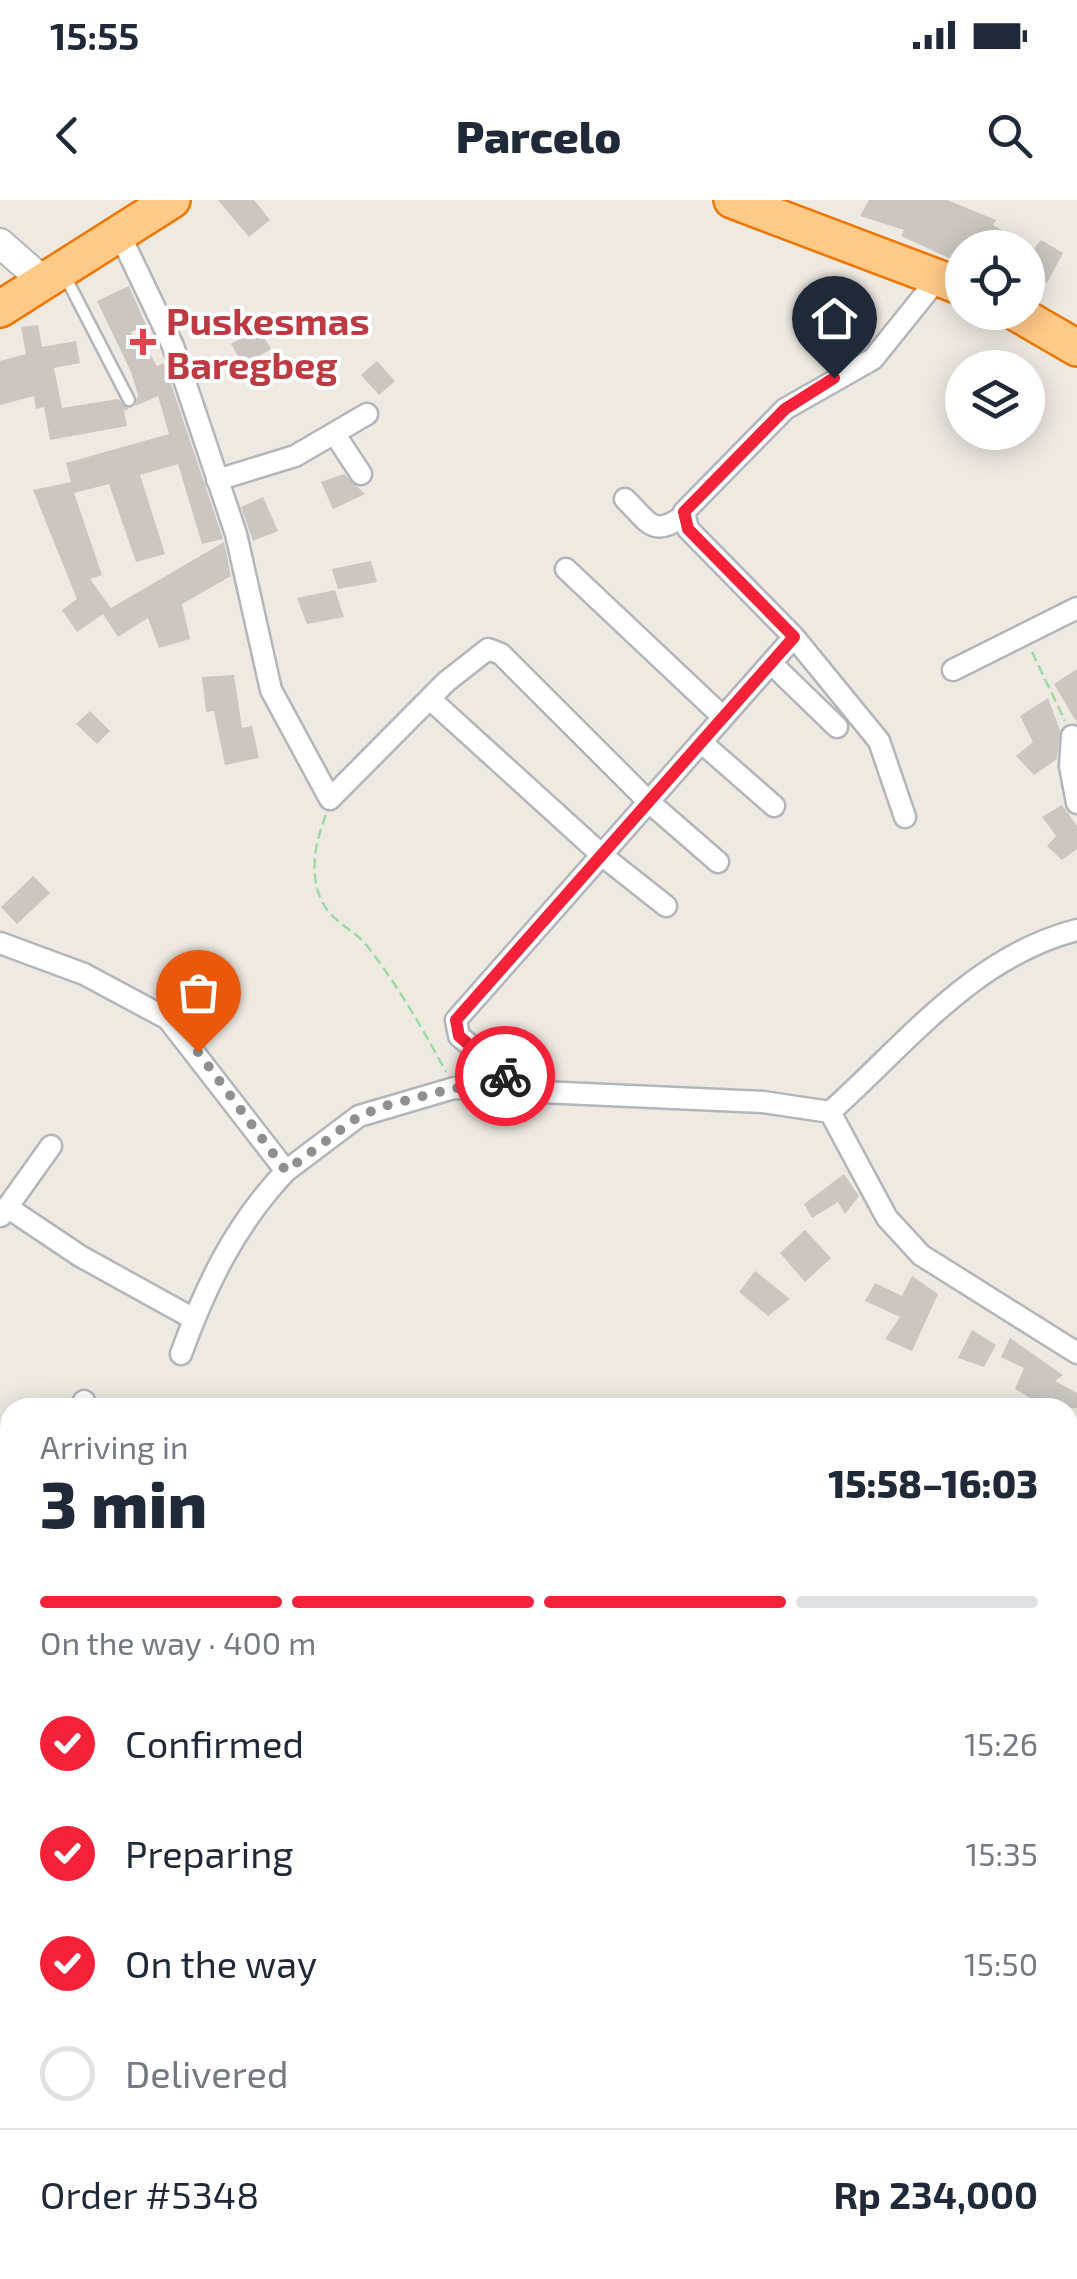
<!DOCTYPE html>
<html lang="en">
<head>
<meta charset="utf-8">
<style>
	body { margin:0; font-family:"Exo 2",sans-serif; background:#f2f2f3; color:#1f2937; height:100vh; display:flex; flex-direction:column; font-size:38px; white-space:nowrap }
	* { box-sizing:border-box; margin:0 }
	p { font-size:32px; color:#747a83 }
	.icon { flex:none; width:55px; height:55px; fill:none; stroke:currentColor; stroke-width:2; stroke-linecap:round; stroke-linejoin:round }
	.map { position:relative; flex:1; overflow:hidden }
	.details { position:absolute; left:0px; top:1198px; width:1078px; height:882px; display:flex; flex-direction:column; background:#fff; border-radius:30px 30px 0 0; box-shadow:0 5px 25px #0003 }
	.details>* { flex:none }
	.fabs { position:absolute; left:945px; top:30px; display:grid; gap:20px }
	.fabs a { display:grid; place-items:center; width:100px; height:100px; border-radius:50%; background:#fff; box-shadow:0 5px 25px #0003; font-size:50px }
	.pin { position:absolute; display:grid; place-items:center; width:85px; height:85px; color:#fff; margin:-102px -42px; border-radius:50% 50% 50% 0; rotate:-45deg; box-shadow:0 0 10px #0007 }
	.pin .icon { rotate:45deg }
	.courier { position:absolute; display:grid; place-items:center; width:100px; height:100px; margin:-50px; border:8px solid #f52139; border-radius:50%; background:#fff; color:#222; box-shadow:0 2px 12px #0007 }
	.headline em { font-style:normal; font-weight:800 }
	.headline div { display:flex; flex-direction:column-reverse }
	.headline { display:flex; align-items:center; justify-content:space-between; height:170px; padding:0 40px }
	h1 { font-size:65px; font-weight:800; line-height:75px }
	.bar { display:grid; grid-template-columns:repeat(4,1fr); gap:15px 10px; align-content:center; height:120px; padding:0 40px }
	.bar i { height:12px; border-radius:8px; background:#e0e1e3 }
	.bar .current { background:#f52139 }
	.bar p { grid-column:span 4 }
	.line { display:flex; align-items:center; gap:25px; padding:0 40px; border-top:2px solid #e0e1e3 }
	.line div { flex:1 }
	ol { padding:0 40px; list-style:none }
	li { display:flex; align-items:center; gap:30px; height:110px }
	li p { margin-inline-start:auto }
	li .icon { padding:10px; border-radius:50%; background:#f52139; color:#fff; stroke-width:4 }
	li:last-child { color:#747a83 }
	li i { width:55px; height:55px; border:5px solid #e0e1e3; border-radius:50% }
	.status { display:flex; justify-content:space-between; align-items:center; height:70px; padding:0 50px; background:#fff; direction:ltr }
	.status svg { height:28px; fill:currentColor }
	header { display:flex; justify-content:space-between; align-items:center; height:130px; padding:0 40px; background:#fff; font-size:45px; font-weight:800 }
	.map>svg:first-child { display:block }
	.building { fill:#cbc6c0 }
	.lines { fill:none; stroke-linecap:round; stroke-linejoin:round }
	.lane-casing { stroke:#b2b6ba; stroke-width:15 }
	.street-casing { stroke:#b2b6ba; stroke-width:25 }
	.secondary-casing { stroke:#b1b7bb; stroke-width:32 }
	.highway-casing { stroke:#ef7600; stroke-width:40 }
	.path { stroke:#9edba2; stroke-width:2.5; stroke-dasharray:10 5; stroke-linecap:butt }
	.lane { stroke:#fff; stroke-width:10 }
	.street { stroke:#fff; stroke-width:20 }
	.secondary { stroke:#fff; stroke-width:28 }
	.highway { stroke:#ffc987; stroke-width:35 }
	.done { stroke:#8e9090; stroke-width:10; stroke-dasharray:0 18 }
	.route { stroke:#f52139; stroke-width:12 }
	.health-dot { fill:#e0444e; stroke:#fff; stroke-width:4 }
	.labels { text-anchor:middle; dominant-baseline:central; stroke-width:8; stroke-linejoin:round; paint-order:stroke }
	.health-label { font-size:38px; font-weight:bold; fill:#be3a42; stroke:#fff; text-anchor:start }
</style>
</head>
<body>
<div class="status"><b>15:55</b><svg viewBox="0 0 49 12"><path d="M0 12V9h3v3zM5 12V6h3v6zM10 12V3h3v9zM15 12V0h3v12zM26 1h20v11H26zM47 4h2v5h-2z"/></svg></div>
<header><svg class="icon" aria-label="back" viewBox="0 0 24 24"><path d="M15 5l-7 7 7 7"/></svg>Parcelo<svg class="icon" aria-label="search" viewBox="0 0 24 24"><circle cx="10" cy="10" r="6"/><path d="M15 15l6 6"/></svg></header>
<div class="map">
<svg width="1077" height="2079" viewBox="0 0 1077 2079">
	<rect width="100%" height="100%" fill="#eee9e1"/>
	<path class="building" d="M218 0H254L270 20 249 37Z
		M869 0H947L996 20 993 25 1034 49 1041 40 1063 53 1047 83 1028 69V48H962V64L901 36 904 30 860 16Z
		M129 86 146 125 131 132 141 154 148 151 157 166 164 163 223 339 202 344 178 264 140 275 165 354 136 362 109 284 74 293 102 375 90 379 111 408 224 342 231 376 182 404 190 439 159 448 148 418 118 437 103 414 77 432 62 410 77 399 33 290 71 282 66 263 169 234 158 196 135 206 138 195 131 172 97 101Z
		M38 125 42 147 76 141 80 163 54 168 62 208 118 199 129 209 124 211 127 226 50 240 44 207 36 209 34 196 0 205V161L26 154 21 127Z
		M258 128 271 149 243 165 231 144Z
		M377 161 395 181 379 195 361 175Z
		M344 274 365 294 333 309 321 282Z
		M263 297 278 331 253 341 241 307Z
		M371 361 377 382 338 389 332 369Z
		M335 390 344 417 307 424 297 398Z
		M1077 469V523L1054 484Z
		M234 475 242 528 252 526 259 558 225 565 214 511 206 512 202 477Z
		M1048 498 1060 530 1057 559 1034 575 1016 556 1033 542 1020 516Z
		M90 511 110 531 97 544 76 524Z
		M1062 605 1077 626V649L1062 660 1047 646 1056 636 1042 617Z
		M33 676 50 693 17 724 1 707Z
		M844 974 859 996 845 1014 838 1002 812 1018 804 1004Z
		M805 1030 831 1058 805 1082 780 1053Z
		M755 1071 790 1099 768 1116 739 1092Z
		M912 1076 938 1094 912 1151 885 1139 900 1117 865 1101 875 1083 902 1096Z
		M972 1130 996 1145 984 1167 958 1158Z
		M1010 1138 1063 1175 1055 1181 1077 1193V1208H1024L1030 1198 1015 1189 1024 1168 1001 1157Z"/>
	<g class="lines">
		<defs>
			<path id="lane" d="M65 76 129 200"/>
			<path id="street" d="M120 35 173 146 236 334 271 490 330 599 446 482 488 449 501 454 650 603 718 662
				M336 236 361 274
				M217 280 295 256 367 214
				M625 299C648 321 652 338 682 317
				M566 369 723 517
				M794 437 879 541 905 617
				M773 465 837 527
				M953 470 1077 408
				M430 499 604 657 666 706
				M1072 536 1070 566 1077 603
				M701 542 774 606
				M1077 730C974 756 907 843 830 912L887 1018 921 1055 1077 1153
				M0 743 84 774 168 819 286 971C235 1025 206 1085 181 1154
				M522 888 459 836 456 820 794 437 688 329 684 312 785 209 873 159 939 77
				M286 971 359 916 454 888 763 902 830 912
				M7 1007 80 1056 194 1119
				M1 1016 51 946
				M81 1208 84 1201
				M0 1360 10 1340"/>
			<path id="secondary" d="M0 43 42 80"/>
			<path id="highway" d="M732 0 962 87
				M0 109 172 0
				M1015 112 1077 148"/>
		</defs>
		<use href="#lane" class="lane-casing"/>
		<use href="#street" class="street-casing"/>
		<use href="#secondary" class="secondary-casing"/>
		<use href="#highway" class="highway-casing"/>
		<path class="path" d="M1032 452 1065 521
			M326 615C314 644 307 684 328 711 339 725 358 733 368 747 398 786 423 829 446 872"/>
		<use href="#lane" class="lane"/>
		<use href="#street" class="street"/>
		<use href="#secondary" class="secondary"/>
		<use href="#highway" class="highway"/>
	</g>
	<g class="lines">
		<path class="done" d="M198 852 286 971 359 916 385 906 454 888H522L505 876"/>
		<path class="route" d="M505 876 459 836 456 820 794 437 688 329 684 312 785 209 834 178"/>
	</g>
	<path class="health-dot" d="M138 127h10v10h10v10h-10v10h-10v-10h-10v-10h10z"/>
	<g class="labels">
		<g class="health-label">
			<text x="166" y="120">Puskesmas<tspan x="166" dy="44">Baregbeg</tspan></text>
		</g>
	</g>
</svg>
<div class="fabs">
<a><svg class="icon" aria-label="locate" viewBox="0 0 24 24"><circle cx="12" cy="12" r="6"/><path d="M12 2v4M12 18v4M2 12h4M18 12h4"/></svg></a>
<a><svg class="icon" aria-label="layers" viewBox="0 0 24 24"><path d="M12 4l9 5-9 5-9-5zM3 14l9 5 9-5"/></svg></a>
</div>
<div class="pin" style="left:198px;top:852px;background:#ea580c"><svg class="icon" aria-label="bag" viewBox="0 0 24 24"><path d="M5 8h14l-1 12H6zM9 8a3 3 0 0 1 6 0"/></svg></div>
<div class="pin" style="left:834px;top:178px;background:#1f2937"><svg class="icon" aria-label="home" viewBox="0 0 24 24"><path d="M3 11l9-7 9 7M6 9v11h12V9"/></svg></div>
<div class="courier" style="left:505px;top:876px"><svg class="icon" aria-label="bike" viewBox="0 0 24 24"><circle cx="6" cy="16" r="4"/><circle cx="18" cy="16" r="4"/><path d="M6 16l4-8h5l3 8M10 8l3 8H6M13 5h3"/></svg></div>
<section class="details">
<div class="headline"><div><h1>3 min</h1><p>Arriving in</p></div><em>15:58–16:03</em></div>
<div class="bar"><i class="current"></i><i class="current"></i><i class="current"></i><i></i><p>On the way · 400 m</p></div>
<ol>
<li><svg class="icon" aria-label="check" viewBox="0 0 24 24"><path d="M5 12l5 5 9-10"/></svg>Confirmed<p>15:26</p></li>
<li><svg class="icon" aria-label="check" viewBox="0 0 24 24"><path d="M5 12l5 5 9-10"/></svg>Preparing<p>15:35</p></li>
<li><svg class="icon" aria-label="check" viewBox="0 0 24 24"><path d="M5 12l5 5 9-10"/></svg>On the way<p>15:50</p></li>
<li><i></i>Delivered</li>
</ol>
<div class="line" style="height:130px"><div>Order #5348</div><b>Rp 234,000</b></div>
</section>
</div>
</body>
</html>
